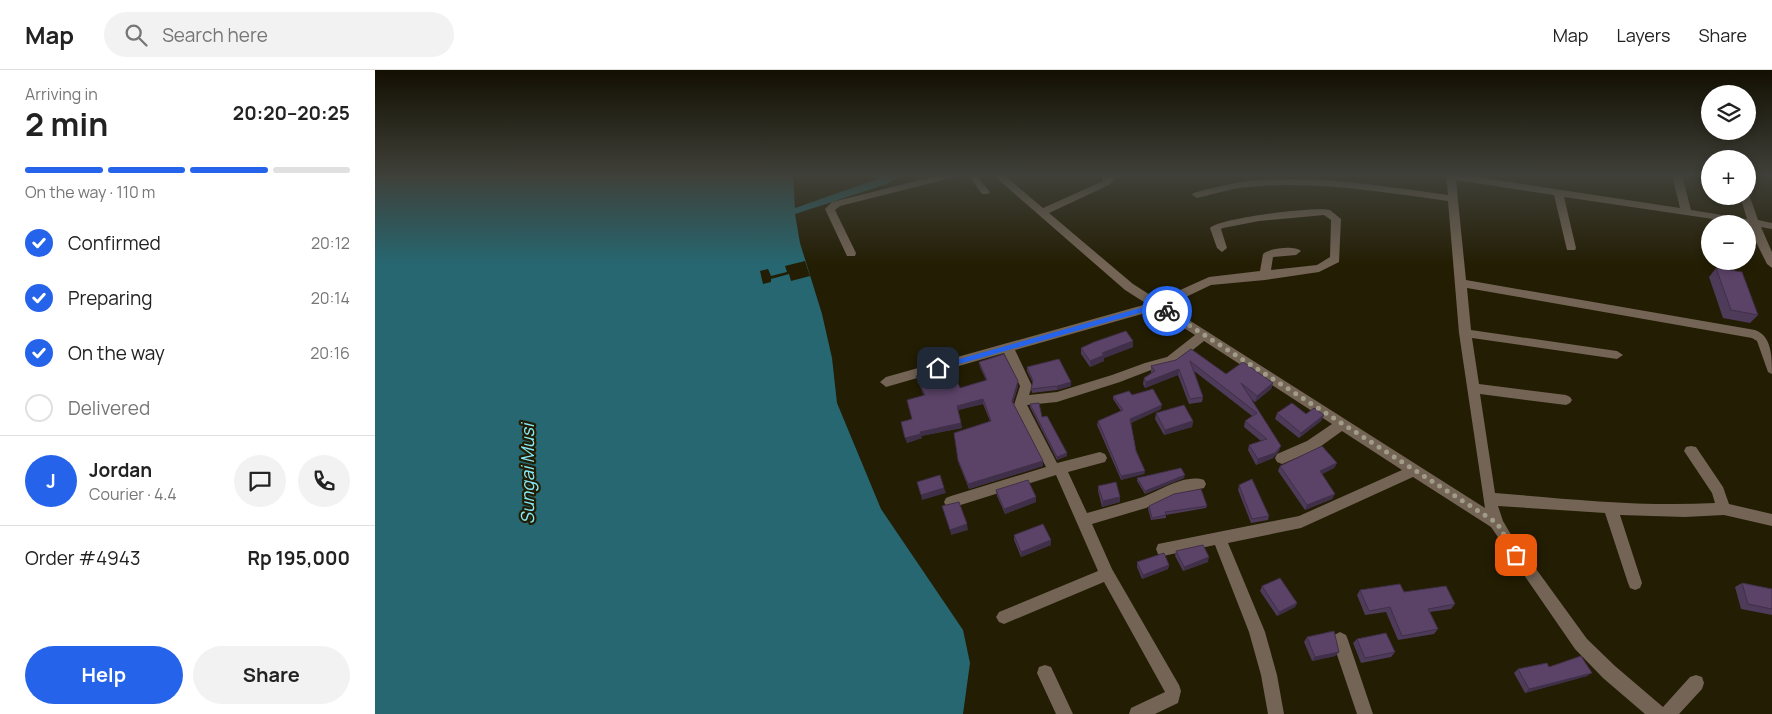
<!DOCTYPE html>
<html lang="en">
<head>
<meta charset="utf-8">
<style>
	body { margin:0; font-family:Manrope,sans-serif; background:#f2f2f2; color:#222; height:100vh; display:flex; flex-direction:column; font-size:19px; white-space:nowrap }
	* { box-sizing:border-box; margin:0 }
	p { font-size:16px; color:#767676 }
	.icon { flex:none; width:28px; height:28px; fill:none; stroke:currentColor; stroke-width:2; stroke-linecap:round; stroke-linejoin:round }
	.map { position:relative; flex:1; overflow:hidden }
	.drawer { display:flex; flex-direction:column; background:#fff; width:375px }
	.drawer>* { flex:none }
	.buttons { position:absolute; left:1326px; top:15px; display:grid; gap:10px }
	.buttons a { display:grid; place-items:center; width:55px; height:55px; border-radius:50%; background:#fff; box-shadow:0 2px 8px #0003; font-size:25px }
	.pin { position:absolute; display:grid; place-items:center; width:42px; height:42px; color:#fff; margin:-21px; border-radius:10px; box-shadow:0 2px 8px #0006 }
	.courier { position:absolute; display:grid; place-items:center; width:50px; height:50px; margin:-25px; border:4px solid #2563eb; border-radius:50%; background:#fff; color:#222; box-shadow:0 1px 6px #0007 }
	.overview em { font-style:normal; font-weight:700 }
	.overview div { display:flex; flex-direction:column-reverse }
	.overview { display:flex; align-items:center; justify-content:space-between; height:85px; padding:0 25px }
	h1 { font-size:32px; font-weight:700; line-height:38px }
	.bar { display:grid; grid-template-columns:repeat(4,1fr); gap:8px 5px; align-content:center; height:60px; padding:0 25px }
	.bar i { height:6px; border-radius:4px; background:#e0e0e0 }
	.bar .active { background:#2563eb }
	.bar p { grid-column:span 4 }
	.line { display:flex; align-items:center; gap:12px; padding:0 25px; border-top:1px solid #e0e0e0 }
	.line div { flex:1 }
	.round { display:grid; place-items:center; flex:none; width:52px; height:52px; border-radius:26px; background:#f2f2f2 }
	ol { padding:0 25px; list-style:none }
	li { display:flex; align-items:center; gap:15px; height:55px }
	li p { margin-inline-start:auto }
	li .icon { padding:5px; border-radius:50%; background:#2563eb; color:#fff; stroke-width:4 }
	li:last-child { color:#767676 }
	li i { width:28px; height:28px; border:2px solid #e0e0e0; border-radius:50% }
	.cta { display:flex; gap:10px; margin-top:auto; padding:10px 25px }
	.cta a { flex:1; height:58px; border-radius:30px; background:#2563eb; color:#fff; font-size:20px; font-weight:700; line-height:58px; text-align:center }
	.cta a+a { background:#f2f2f2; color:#222 }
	header { display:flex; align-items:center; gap:30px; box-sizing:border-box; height:70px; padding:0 25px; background:#fff; border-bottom:1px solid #e0e0e0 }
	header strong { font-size:24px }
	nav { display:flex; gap:28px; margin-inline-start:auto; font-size:18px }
	.search { width:350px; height:45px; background:#f2f2f2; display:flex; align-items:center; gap:12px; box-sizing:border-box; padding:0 18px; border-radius:28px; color:#767676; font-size:19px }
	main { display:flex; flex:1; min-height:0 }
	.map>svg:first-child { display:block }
	.water { fill:#266771 }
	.pier { fill:#231d03 }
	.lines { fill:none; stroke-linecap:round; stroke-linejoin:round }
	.minor { fill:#736455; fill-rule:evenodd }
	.wall { fill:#4e3a59 }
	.shaded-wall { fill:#402f49 }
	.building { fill:#5b4368; stroke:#402f49 }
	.route { fill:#2563eb }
	.done { stroke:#a09c88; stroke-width:5; stroke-dasharray:0 9 }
	.labels { text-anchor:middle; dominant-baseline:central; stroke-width:4.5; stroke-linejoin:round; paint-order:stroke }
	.water-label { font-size:18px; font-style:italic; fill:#87ebfb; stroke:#231d03 }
</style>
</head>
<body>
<header>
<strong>Map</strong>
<div class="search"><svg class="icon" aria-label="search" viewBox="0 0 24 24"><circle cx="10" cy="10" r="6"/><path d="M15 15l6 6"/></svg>Search here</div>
<nav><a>Map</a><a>Layers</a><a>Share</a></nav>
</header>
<main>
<section class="drawer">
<div class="overview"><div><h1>2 min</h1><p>Arriving in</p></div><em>20:20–20:25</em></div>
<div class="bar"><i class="active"></i><i class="active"></i><i class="active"></i><i></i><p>On the way · 110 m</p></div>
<ol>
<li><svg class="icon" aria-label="check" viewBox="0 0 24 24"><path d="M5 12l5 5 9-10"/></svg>Confirmed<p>20:12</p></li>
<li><svg class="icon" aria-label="check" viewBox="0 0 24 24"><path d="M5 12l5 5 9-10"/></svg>Preparing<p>20:14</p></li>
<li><svg class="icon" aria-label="check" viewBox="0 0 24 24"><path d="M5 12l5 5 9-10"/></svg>On the way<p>20:16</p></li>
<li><i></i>Delivered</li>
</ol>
<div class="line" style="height:90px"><b class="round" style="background:#2563eb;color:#fff">J</b><div><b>Jordan</b><p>Courier · 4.4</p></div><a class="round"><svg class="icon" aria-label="chat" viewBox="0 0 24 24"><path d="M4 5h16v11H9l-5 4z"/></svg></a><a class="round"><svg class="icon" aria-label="phone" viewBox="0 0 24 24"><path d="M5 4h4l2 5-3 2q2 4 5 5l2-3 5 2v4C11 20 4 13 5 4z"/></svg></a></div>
<div class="line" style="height:65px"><div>Order #4943</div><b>Rp 195,000</b></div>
<div class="cta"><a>Help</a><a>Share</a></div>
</section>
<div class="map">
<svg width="1397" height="644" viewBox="0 0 1397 644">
	<rect width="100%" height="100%" fill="#231d03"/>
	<path class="water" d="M0 105H418L420 138 514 105H526L512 114 420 144 425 173 447 244 457 288 462 333 506 439 588 560 595 593 588 644H0Z"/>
	<path class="pier" d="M430 191 435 206 416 211 414 204 396 209V212L388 214 385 201 393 199 396 206 412 202 410 196Z"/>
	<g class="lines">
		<path class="minor" d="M565 105H582L580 107 465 136 460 140 481 183 480 186H472L450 139 457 132Z
			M593 105H606L603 107 615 122 613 124H607Z
			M618 105H629L668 138 728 111 727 105H737L739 110 734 115 674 143 758 214 783 230 834 207 885 201 888 184C894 178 920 175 926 181L921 185 898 187 896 200 942 195 955 187 956 150 949 145 884 151 848 158 846 159 852 178 847 182 842 178 835 158C844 148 940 136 955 140L966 149 964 192 944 202 890 210 836 215 792 236 1110 438 1084 263 1073 131C1008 122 940 110 874 117 857 118 839 124 822 128L817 125 818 123C837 118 856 113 875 111 940 104 1008 116 1073 125L1071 105H1088L1305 138 1297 105H1307L1316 140 1372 149 1365 126H1372L1374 124 1383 150 1397 153V159L1386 157 1397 182V198L1392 194 1372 154 1189 127 1201 178 1200 180H1192L1179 125 1081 110 1091 210 1380 260C1397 266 1397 287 1397 304L1393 302 1382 271 1377 268 1092 218 1096 260 1242 281 1248 285 1242 289 1097 268 1104 314 1191 325 1195 327 1197 330 1195 333 1191 335 1105 324 1120 423C1193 429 1267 437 1340 433L1337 423 1309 381 1311 377 1316 376 1321 377 1348 417 1354 434 1397 444V456L1349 445 1310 447 1245 445 1267 513 1265 518 1260 520 1255 518 1253 513 1230 443 1123 436 1128 451 1135 463 1212 569 1240 596 1288 637 1315 607 1321 605 1327 607 1329 613 1327 619 1304 644H1270L1228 608 1200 579 1116 457 1038 407 926 458 853 473 890 562 902 605 909 644H893L886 605 874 562 840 475 788 486 783 484 781 479 783 474 924 446 1027 400 967 361 942 379 907 394 902 392 900 388 902 384 932 371 957 354 829 271 800 294 776 300 745 312 682 332 652 335 682 393 725 382 730 384 732 388 730 392 693 402 712 443C730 438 748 433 765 428 783 422 810 403 829 410L831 414 829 418 798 425 771 438 717 454 737 499 804 615 806 621 803 633 780 644H754L756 638 790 622 729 512 629 554 624 552 621 547 624 542 723 501 681 405 576 438 571 436 569 432 571 428 576 426 671 397 639 335 645 316 629 283 511 317 505 312 511 307 772 234 750 220ZM781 240 820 265 792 287 770 293 737 305 682 322 654 325 657 316 640 280Z
			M965 562 971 565 973 570 998 644H982L957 570 959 565Z
			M670 595 676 597 698 644H681L662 603 664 597Z"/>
	</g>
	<path class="wall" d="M1341 198 1383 245 1375 253 1348 248 1334 207Z
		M758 277 729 288V291L715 297 706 284V278Z
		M816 279 851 304 898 313 896 319 880 332 875 328 904 381 898 388 881 395 873 380 874 375 886 371 869 357 870 351 877 346 819 301 828 327 827 332 814 334 803 305 770 318 768 314 769 308 776 303V296L801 290Z
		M604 292 643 316 638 333 668 396 594 419 584 394 583 390 615 351 608 334 583 340 587 358 546 366 547 368 532 373 537 349 549 326 541 306 585 318 611 310 605 297Z
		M652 297 696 312V316L682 320 657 323 656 319 658 313 652 301Z
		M757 325 786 339 756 353 761 381 770 401 769 404 746 410 722 355 723 351 746 341 738 329V326Z
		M655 334 667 347 692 386 682 390 655 337Z
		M781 343 818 351 817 357 789 365 780 349Z
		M902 343 931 344 949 345 946 351 924 368 900 349Z
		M962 393 959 398 947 404 960 424 957 429 930 440 903 401 905 396Z
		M762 408H809L770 424 762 411Z
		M864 415 894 446 893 450 876 453 863 420Z
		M723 416 745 432 727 437 723 421Z
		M621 420 661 432 630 444 622 426Z
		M774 436H832L831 438 791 445V448L776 450 773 439Z
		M639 465 676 470V475L646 487 639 470Z
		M801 481 833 492 808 501 800 486Z
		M762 492 794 495 793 499 767 509 762 497Z
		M1367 513 1397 519V545L1366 539 1360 517Z
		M887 516 922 533 920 537 902 546 885 521Z
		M985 520 1029 522 1080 534 1076 539 1055 542 1063 559 1059 564 1023 570 1011 542 990 545 982 525Z
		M932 567 964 582 960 586 937 591 929 572Z
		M982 569 1020 582 1016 587 986 593 978 573Z
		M1174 597 1212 606 1150 623 1139 603 1143 599Z"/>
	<path class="shaded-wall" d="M758 271V277L729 288V291L715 297V291L727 283Z
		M804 299 803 305 770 318 771 312Z
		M643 311V316L637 336V331Z
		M696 312V316L682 320V316Z
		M898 313 896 319 880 332 882 326Z
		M608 329V334L583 340 582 336Z
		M787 335 786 339 755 353V349Z
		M949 345 946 351 924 368 926 363Z
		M818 351 817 357 789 365 790 360Z
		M586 353 587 358 546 366 547 368 532 373 530 368 545 362Z
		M906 376 904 381 898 388 881 395 883 389Z
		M692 383V386L682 390V387Z
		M668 391V396L594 419 593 414Z
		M962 393 959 398 943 406 945 401Z
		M770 401 769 404 746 410V406Z
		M810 405 809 408 770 424V421Z
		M569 418 571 423 547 430 546 425Z
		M960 424 957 429 930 440 932 435Z
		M661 427V432L630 444 629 439Z
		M745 427V432L727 437 728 431Z
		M592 454 593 460 576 465 575 460Z
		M676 470V475L646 487V482Z
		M834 487 833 492 808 501 809 497Z
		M794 495 793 499 767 509 768 505Z
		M922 533 920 537 902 546 904 542Z
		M964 582 960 586 937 591 940 587Z
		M1217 603 1212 606 1150 623 1154 619Z"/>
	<path class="building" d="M1341 198 1367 202 1383 245 1356 240Z
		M751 261 758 271 727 283 729 285 715 291 706 278 719 272Z
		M816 279 851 304 868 292 898 313 882 326 866 313 906 376 900 383 883 389 874 375 892 369 870 351 882 343 815 291 828 327 815 329 804 299 771 312 769 308 780 301 776 296 801 290Z
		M629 284 643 311 637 331 668 391 593 414 583 390 579 363 616 351 608 329 582 336 586 353 545 362 546 364 530 368 526 352 537 349 532 330 550 325 541 306 575 295 585 318 612 310 604 292Z
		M684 289 696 312 682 316 656 319 658 311 652 297Z
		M778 319 787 335 755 349 761 381 770 401 746 406 723 351 748 340 738 326 754 321 757 325Z
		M664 333 667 347 672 346 692 383 682 387 655 334Z
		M917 333 931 344 939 338 949 345 926 363 902 343Z
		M809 335 818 351 790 360 781 343Z
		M947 376 962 393 945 401 960 424 932 435 905 396Z
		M806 398 810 405 770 421 762 408 780 404Z
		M565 405 569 418 546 425 542 412Z
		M877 409 894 446 877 449 864 415Z
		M653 410 661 427 629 439 621 420Z
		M741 412 745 427 728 431 723 416Z
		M826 419 832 436 790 442 791 445 777 448 774 436 799 424Z
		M584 432 592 454 575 460 567 436Z
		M668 454 676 470 646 482 639 465Z
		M828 475 834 487 809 497 801 481Z
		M789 483 794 495 768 505 762 492Z
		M905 508 922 533 904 542 887 516Z
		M1367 513 1397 519V539L1373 534Z
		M1025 514 1029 522 1071 516 1080 534 1053 539 1063 559 1027 566 1015 537 994 541 985 520Z
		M959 561 964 582 940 587 932 567Z
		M1011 563 1020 582 990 588 982 569Z
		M1206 586 1217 603 1154 619 1143 599 1172 593 1174 597Z"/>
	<linearGradient id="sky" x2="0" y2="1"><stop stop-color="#131002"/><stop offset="0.54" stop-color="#3f4039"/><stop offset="1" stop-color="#3f4039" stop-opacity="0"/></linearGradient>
	<rect width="1397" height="195" fill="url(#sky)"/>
	<path class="route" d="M783 233 794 239V243H789L782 238 563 300 559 298 563 295Z"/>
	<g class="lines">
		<path class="done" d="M792 241 1122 453 1141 485"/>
	</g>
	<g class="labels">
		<g class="water-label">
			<text transform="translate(152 404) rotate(-90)">Sungai Musi</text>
		</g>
	</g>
</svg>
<div class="buttons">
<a><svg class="icon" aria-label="layers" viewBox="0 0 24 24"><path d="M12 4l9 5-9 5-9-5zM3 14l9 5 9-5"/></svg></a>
<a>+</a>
<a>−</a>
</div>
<div class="pin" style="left:1141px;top:485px;background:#ea580c"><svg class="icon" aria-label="bag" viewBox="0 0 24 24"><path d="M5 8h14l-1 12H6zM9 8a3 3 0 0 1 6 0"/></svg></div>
<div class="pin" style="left:563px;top:298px;background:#1f2937"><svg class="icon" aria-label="home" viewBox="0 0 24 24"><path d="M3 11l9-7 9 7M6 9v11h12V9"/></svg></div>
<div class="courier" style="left:792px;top:241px"><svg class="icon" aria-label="bike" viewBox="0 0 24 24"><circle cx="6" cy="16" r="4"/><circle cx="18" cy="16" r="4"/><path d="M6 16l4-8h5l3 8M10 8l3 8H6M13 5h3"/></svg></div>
</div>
</main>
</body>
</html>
